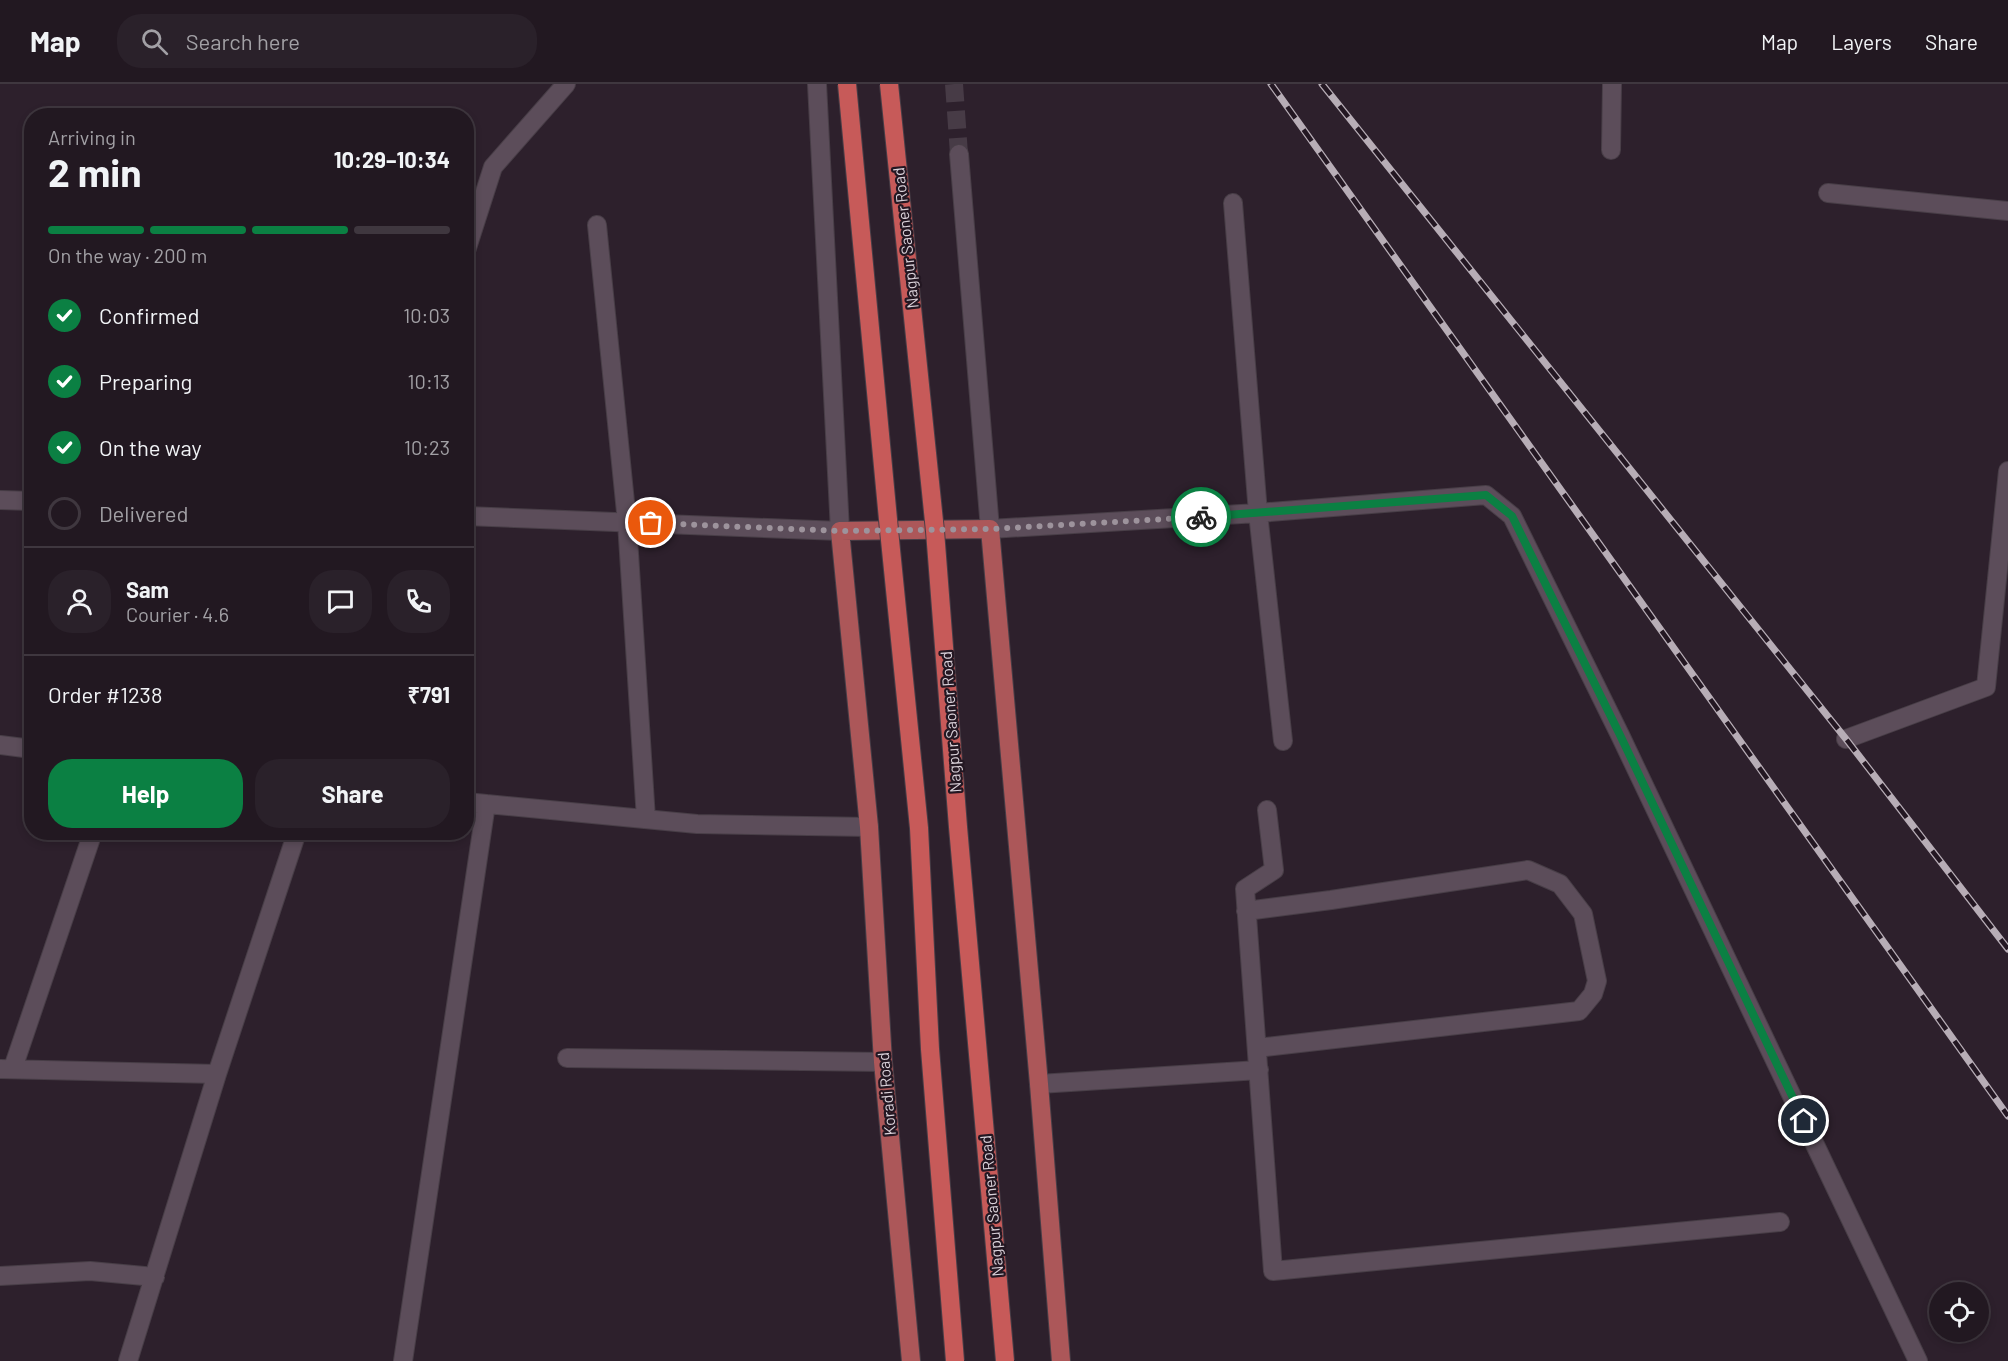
<!DOCTYPE html>
<html lang="en">
<head>
<meta charset="utf-8">
<style>
	body { margin:0; font-family:Barlow,sans-serif; background:#2a212a; color:#f1f3f6; height:100vh; display:flex; flex-direction:column; font-size:22px; white-space:nowrap }
	* { box-sizing:border-box; margin:0 }
	p { font-size:20px; color:#a2a0a5 }
	.icon { flex:none; width:33px; height:33px; fill:none; stroke:currentColor; stroke-width:2; stroke-linecap:round; stroke-linejoin:round }
	.map { position:relative; flex:1; overflow:hidden }
	.sheet { position:absolute; left:24px; top:24px; width:450px; height:732px; display:flex; flex-direction:column; background:#221821; border-radius:24px; box-shadow:0 3px 9px #0003,0 0 0 2px #3f373f }
	.sheet>* { flex:none }
	.fabs { position:absolute; left:1929px; top:1198px; display:grid; gap:12px }
	.fabs a { display:grid; place-items:center; width:60px; height:60px; border-radius:50%; background:#221821; box-shadow:0 3px 9px #0003,0 0 0 2px #3f373f; font-size:30px }
	.pin { position:absolute; display:grid; place-items:center; width:51px; height:51px; color:#fff; margin:-26px; border:3px solid #fff; border-radius:50%; box-shadow:0 2px 6px #0007 }
	.courier { position:absolute; display:grid; place-items:center; width:60px; height:60px; margin:-30px; border:4px solid #0b8043; border-radius:50%; background:#fff; color:#222; box-shadow:0 2px 8px #0007 }
	.headline em { font-style:normal; font-weight:700 }
	.headline div { display:flex; flex-direction:column-reverse }
	.headline { display:flex; align-items:center; justify-content:space-between; height:102px; padding:0 24px }
	h1 { font-size:39px; font-weight:700; line-height:45px }
	.bar { display:grid; grid-template-columns:repeat(4,1fr); gap:9px 6px; align-content:center; height:72px; padding:0 24px }
	.bar i { height:8px; border-radius:4px; background:#3f373f }
	.bar .active { background:#0b8043 }
	.bar p { grid-column:span 4 }
	.line { display:flex; align-items:center; gap:15px; padding:0 24px; border-top:2px solid #3f373f }
	.line div { flex:1 }
	.round { display:grid; place-items:center; flex:none; width:63px; height:63px; border-radius:24px; background:#2a212a }
	ol { padding:0 24px; list-style:none }
	li { display:flex; align-items:center; gap:18px; height:66px }
	li p { margin-inline-start:auto }
	li .icon { padding:6px; border-radius:50%; background:#0b8043; color:#fff; stroke-width:4 }
	li:last-child { color:#a2a0a5 }
	li i { width:33px; height:33px; border:3px solid #3f373f; border-radius:50% }
	.action { display:flex; gap:12px; margin-top:auto; padding:12px 24px }
	.action a { flex:1; height:69px; border-radius:24px; background:#0b8043; color:#fff; font-size:24px; font-weight:700; line-height:69px; text-align:center }
	.action a+a { background:#2a212a; color:#f1f3f6 }
	header { display:flex; align-items:center; gap:36px; box-sizing:border-box; height:84px; padding:0 30px; background:#221821; border-bottom:2px solid #3f373f }
	header strong { font-size:28px }
	nav { display:flex; gap:33px; margin-inline-start:auto; font-size:21px }
	.search { width:420px; height:54px; background:#2a212a; display:flex; align-items:center; gap:15px; box-sizing:border-box; padding:0 21px; border-radius:24px; color:#a2a0a5; font-size:22px }
	.map>svg:first-child { display:block }
	.lines { fill:none; stroke-linecap:round; stroke-linejoin:round }
	.tertiary-tunnel { stroke:#473b46; stroke-width:18; stroke-dasharray:18 9; stroke-linecap:butt }
	.minor-casing { stroke:#483e47; stroke-width:20 }
	.tertiary-casing { stroke:#483e47; stroke-width:20 }
	.primary-casing { stroke:#483e47; stroke-width:20 }
	.minor { stroke:#5c4d5a; stroke-width:18 }
	.tertiary { stroke:#5c4d5a; stroke-width:18 }
	.primary { stroke:#ac5759; stroke-width:18 }
	.rail-casing { stroke:#b7adb6; stroke-width:7 }
	.rail { stroke:#231722; stroke-width:4.5; stroke-dasharray:14; stroke-linecap:butt }
	.trunk-bridge-casing { stroke:#483e47; stroke-width:20; stroke-linecap:butt }
	.trunk-bridge { stroke:#c75a59; stroke-width:18 }
	.done { stroke:#9d939c; stroke-width:6; stroke-dasharray:0 10.8 }
	.route { stroke:#0b8043; stroke-width:8 }
	.labels { text-anchor:middle; dominant-baseline:central; stroke-width:4.5; stroke-linejoin:round; paint-order:stroke }
	.street-label { font-size:16px; fill:#dad1d9; stroke:#231722 }
</style>
</head>
<body>
<header>
<strong>Map</strong>
<div class="search"><svg class="icon" aria-label="search" viewBox="0 0 24 24"><circle cx="10" cy="10" r="6"/><path d="M15 15l6 6"/></svg>Search here</div>
<nav><a>Map</a><a>Layers</a><a>Share</a></nav>
</header>
<div class="map">
<svg width="2008" height="1277" viewBox="0 0 2008 1277">
	<rect width="100%" height="100%" fill="#2d202c"/>
	<g class="lines">
		<path class="tertiary-tunnel" d="M954 0 959 70"/>
		<defs>
			<path id="minor" d="M1611 66 1612 0
				M1828 109 2008 127
				M1233 119 1258 429 1283 657
				M597 141 627 438 646 735
				M466 167 493 83 566 0
				M0 416 32 417
				M466 432 840 447 817 0
				M990 445 1258 429 1486 411 1512 432 1620 651 1918 1277
				M1846 655 1986 603 2008 387
				M0 661 32 665
				M466 718 697 740 869 743
				M1267 726 1274 786 1245 805 1273 1187 1780 1138
				M1246 827 1331 816 1528 786 1560 800 1583 830 1597 897 1593 910 1579 927 1257 964
				M567 974 883 978
				M13 984 93 748
				M0 985 217 990
				M1039 1000 1259 986
				M0 1192 90 1187 155 1193
				M128 1277 217 990 297 748
				M403 1277 486 720"/>
			<path id="tertiary" d="M959 70 990 445"/>
			<path id="primary" d="M911 1277 883 978 869 743 840 447 990 445 1039 1000 1061 1277"/>
		</defs>
		<use href="#minor" class="minor-casing"/>
		<use href="#tertiary" class="tertiary-casing"/>
		<use href="#primary" class="primary-casing"/>
		<use href="#minor" class="minor"/>
		<use href="#tertiary" class="tertiary"/>
		<use href="#primary" class="primary"/>
		<defs>
			<path id="rail" d="M1271 0 2008 1032
				M1322 0 1846 655 2008 865"/>
		</defs>
		<use href="#rail" class="rail-casing"/>
		<use href="#rail" class="rail"/>
		<defs>
			<path id="trunk-bridge" d="M847 0 889 446 919 744 930 965 955 1277
				M889 0 935 447 958 743 1005 1277"/>
		</defs>
		<use href="#trunk-bridge" class="trunk-bridge-casing"/>
		<use href="#trunk-bridge" class="trunk-bridge"/>
	</g>
	<g class="lines">
		<path class="done" d="M651 439 840 447 990 445 1201 433"/>
		<path class="route" d="M1201 433 1486 411 1512 432 1620 651 1804 1037"/>
	</g>
	<g class="labels">
		<g class="street-label">
			<text transform="translate(905 154) rotate(-96)">Nagpur Saoner Road</text>
			<text transform="translate(950 638) rotate(-94)">Nagpur Saoner Road</text>
			<text transform="translate(886 1010) rotate(-95)">Koradi Road</text>
			<text transform="translate(991 1122) rotate(-95)">Nagpur Saoner Road</text>
		</g>
	</g>
</svg>
<div class="fabs">
<a><svg class="icon" aria-label="locate" viewBox="0 0 24 24"><circle cx="12" cy="12" r="6"/><path d="M12 2v4M12 18v4M2 12h4M18 12h4"/></svg></a>
</div>
<div class="pin" style="left:651px;top:439px;background:#ea580c"><svg class="icon" aria-label="bag" viewBox="0 0 24 24"><path d="M5 8h14l-1 12H6zM9 8a3 3 0 0 1 6 0"/></svg></div>
<div class="pin" style="left:1804px;top:1037px;background:#1f2937"><svg class="icon" aria-label="home" viewBox="0 0 24 24"><path d="M3 11l9-7 9 7M6 9v11h12V9"/></svg></div>
<div class="courier" style="left:1201px;top:433px"><svg class="icon" aria-label="bike" viewBox="0 0 24 24"><circle cx="6" cy="16" r="4"/><circle cx="18" cy="16" r="4"/><path d="M6 16l4-8h5l3 8M10 8l3 8H6M13 5h3"/></svg></div>
<section class="sheet">
<div class="headline"><div><h1>2 min</h1><p>Arriving in</p></div><em>10:29–10:34</em></div>
<div class="bar"><i class="active"></i><i class="active"></i><i class="active"></i><i></i><p>On the way · 200 m</p></div>
<ol>
<li><svg class="icon" aria-label="check" viewBox="0 0 24 24"><path d="M5 12l5 5 9-10"/></svg>Confirmed<p>10:03</p></li>
<li><svg class="icon" aria-label="check" viewBox="0 0 24 24"><path d="M5 12l5 5 9-10"/></svg>Preparing<p>10:13</p></li>
<li><svg class="icon" aria-label="check" viewBox="0 0 24 24"><path d="M5 12l5 5 9-10"/></svg>On the way<p>10:23</p></li>
<li><i></i>Delivered</li>
</ol>
<div class="line" style="height:108px"><a class="round"><svg class="icon" aria-label="person" viewBox="0 0 24 24"><circle cx="12" cy="8" r="4"/><path d="M4 21q1-7 8-7t8 7"/></svg></a><div><b>Sam</b><p>Courier · 4.6</p></div><a class="round"><svg class="icon" aria-label="chat" viewBox="0 0 24 24"><path d="M4 5h16v11H9l-5 4z"/></svg></a><a class="round"><svg class="icon" aria-label="phone" viewBox="0 0 24 24"><path d="M5 4h4l2 5-3 2q2 4 5 5l2-3 5 2v4C11 20 4 13 5 4z"/></svg></a></div>
<div class="line" style="height:78px"><div>Order #1238</div><b>₹791</b></div>
<div class="action"><a>Help</a><a>Share</a></div>
</section>
</div>
</body>
</html>
